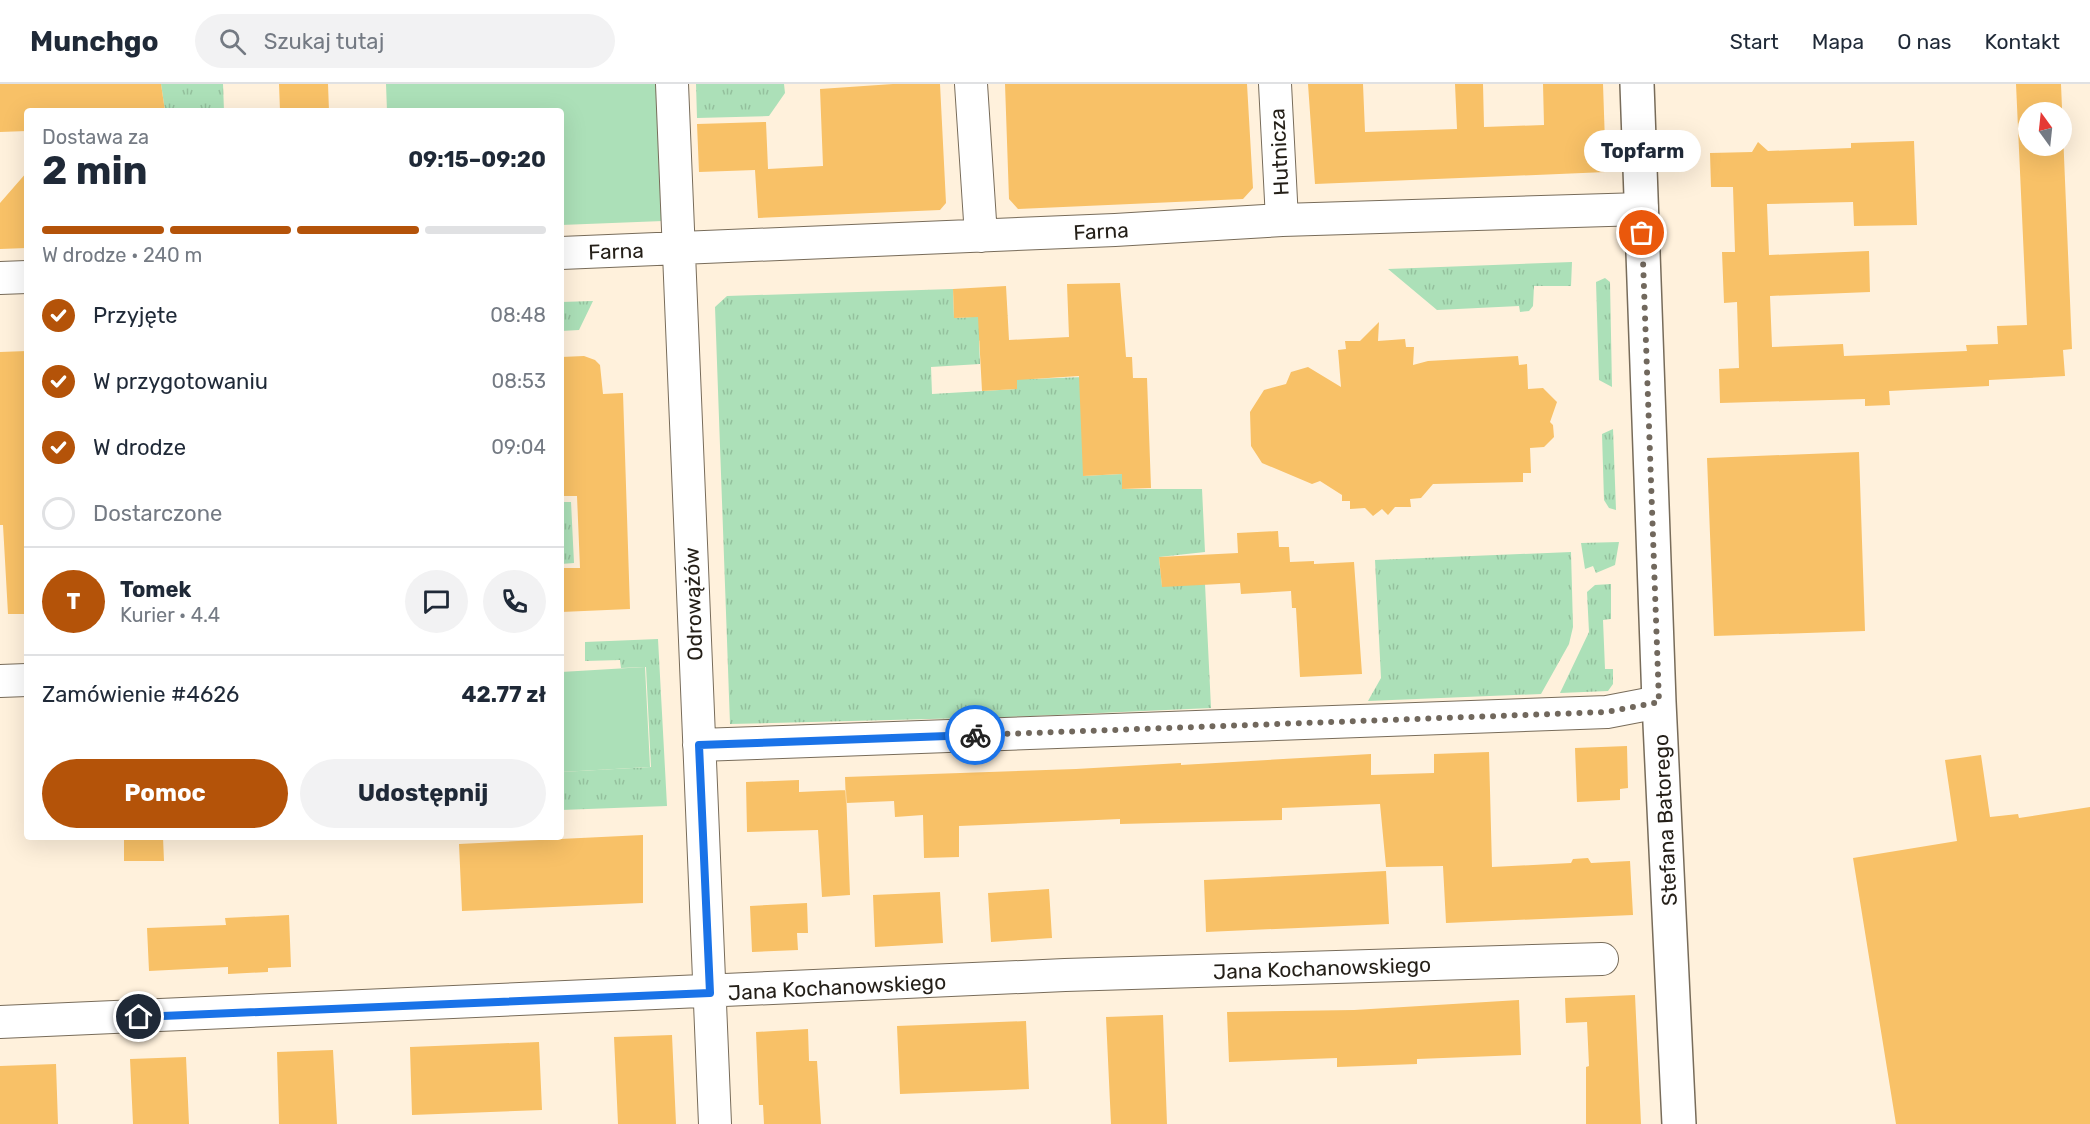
<!DOCTYPE html>
<html lang="pl">
<head>
<meta charset="utf-8">
<style>
	body { margin:0; font-family:Rubik,sans-serif; background:#f2f2f3; color:#1f2937; height:100vh; display:flex; flex-direction:column; font-size:22px; white-space:nowrap }
	* { box-sizing:border-box; margin:0 }
	p { font-size:20px; color:#747a83 }
	.icon { flex:none; width:33px; height:33px; fill:none; stroke:currentColor; stroke-width:2; stroke-linecap:round; stroke-linejoin:round }
	.map { position:relative; flex:1; overflow:hidden }
	.side { position:absolute; left:24px; top:24px; width:540px; height:732px; display:flex; flex-direction:column; background:#fff; border-radius:6px; box-shadow:0 6px 24px #0002 }
	.side>* { flex:none }
	.needle { width:39px; rotate:345deg }
	.buttons { position:absolute; left:2018px; top:18px; display:grid; gap:12px }
	.buttons a { display:grid; place-items:center; width:54px; height:54px; border-radius:50%; background:#fff; box-shadow:0 6px 24px #0002; font-size:30px }
	.pin { position:absolute; display:grid; place-items:center; width:51px; height:51px; color:#fff; margin:-26px; border:3px solid #fff; border-radius:50%; box-shadow:0 2px 6px #0007 }
	.courier { position:absolute; display:grid; place-items:center; width:60px; height:60px; margin:-30px; border:4px solid #1a73e8; border-radius:50%; background:#fff; color:#222; box-shadow:0 2px 8px #0007 }
	.bubble { position:absolute; height:42px; border-radius:21px; background:#fff; box-shadow:0 6px 24px #0002; font-size:20px; font-weight:700; line-height:42px; text-align:center }
	.head em { font-style:normal; font-weight:700 }
	.head div { display:flex; flex-direction:column-reverse }
	.head { display:flex; align-items:center; justify-content:space-between; height:102px; padding:0 18px }
	h1 { font-size:39px; font-weight:700; line-height:45px }
	.bar { display:grid; grid-template-columns:repeat(4,1fr); gap:9px 6px; align-content:center; height:72px; padding:0 18px }
	.bar i { height:8px; border-radius:4px; background:#e0e1e3 }
	.bar .selected { background:#b45309 }
	.bar p { grid-column:span 4 }
	.line { display:flex; align-items:center; gap:15px; padding:0 18px; border-top:2px solid #e0e1e3 }
	.line div { flex:1 }
	.round { display:grid; place-items:center; flex:none; width:63px; height:63px; border-radius:32px; background:#f2f2f3 }
	ol { padding:0 18px; list-style:none }
	li { display:flex; align-items:center; gap:18px; height:66px }
	li p { margin-inline-start:auto }
	li .icon { padding:6px; border-radius:50%; background:#b45309; color:#fff; stroke-width:4 }
	li:last-child { color:#747a83 }
	li i { width:33px; height:33px; border:3px solid #e0e1e3; border-radius:50% }
	.primary-button { display:flex; gap:12px; margin-top:auto; padding:12px 18px }
	.primary-button a { flex:1; height:69px; border-radius:36px; background:#b45309; color:#fff; font-size:24px; font-weight:700; line-height:69px; text-align:center }
	.primary-button a+a { background:#f2f2f3; color:#1f2937 }
	header { display:flex; align-items:center; gap:36px; box-sizing:border-box; height:84px; padding:0 30px; background:#fff; border-bottom:2px solid #e0e1e3 }
	header strong { font-size:28px }
	nav { display:flex; gap:33px; margin-inline-start:auto; font-size:21px }
	.search { width:420px; height:54px; background:#f2f2f3; display:flex; align-items:center; gap:15px; box-sizing:border-box; padding:0 21px; border-radius:33px; color:#747a83; font-size:22px }
	.map>svg:first-child { display:block }
	.grass { fill:url(#grass-tufts) }
	.park { fill:#ace0b8 }
	.building { fill:#f8c167; fill-rule:evenodd }
	.lines { fill:none; stroke-linecap:round; stroke-linejoin:round }
	.minor-casing { stroke:#786c5a; stroke-width:34 }
	.tertiary-casing { stroke:#786c5a; stroke-width:36 }
	.minor { stroke:#fff; stroke-width:32 }
	.tertiary { stroke:#fff; stroke-width:33 }
	.done { stroke:#71685d; stroke-width:6; stroke-dasharray:0 10.8 }
	.route { stroke:#1a73e8; stroke-width:8 }
	.labels { text-anchor:middle; dominant-baseline:central; stroke-width:4.5; stroke-linejoin:round; paint-order:stroke }
	.street-label { font-size:21px; fill:#241f18; stroke:#fff }
</style>
</head>
<body>
<header>
<strong>Munchgo</strong>
<div class="search"><svg class="icon" aria-label="search" viewBox="0 0 24 24"><circle cx="10" cy="10" r="6"/><path d="M15 15l6 6"/></svg>Szukaj tutaj</div>
<nav><a>Start</a><a>Mapa</a><a>O nas</a><a>Kontakt</a></nav>
</header>
<div class="map">
<svg width="2090" height="1040" viewBox="0 0 2090 1040">
	<defs>
		<pattern id="grass-tufts" width="24" height="20" patternUnits="userSpaceOnUse" patternTransform="scale(1.5)"><rect width="24" height="20" fill="#ace0b8"/><path d="M3 7l-1-3M5 7V3M7 7l1-3M15 17l-1-3M17 17v-4M19 17l1-3" fill="none" stroke="#94c09d"/></pattern>
	</defs>
	<rect width="100%" height="100%" fill="#fff1dc"/>
	<path class="grass" d="M161 0H223L224 27H165Z
		M696 0H784L785 9 769 32 697 34Z
		M1572 178 1571 202H1534L1533 222 1529 227 1520 228 1519 222 1437 226 1388 185Z
		M1605 194 1610 198 1612 303 1599 296 1596 198Z
		M953 205 954 234 1008 231 979 257 980 280 931 283 932 310 1017 305 1016 279 1030 295 1084 293 1083 392 1122 390 1123 405H1202L1205 468 1159 473 1162 502 1205 500 1211 624 1009 633 730 640 715 223 727 212Z
		M593 217 579 246 561 247V218Z
		M1613 345 1616 426 1609 424 1604 416 1602 350Z
		M561 418H571L574 479 561 480Z
		M1619 458 1615 481 1596 489 1593 482 1585 485 1581 459Z
		M1571 468 1573 543 1569 560 1541 610 1368 617 1381 594 1375 476Z
		M1611 500V535L1603 536 1605 585H1613V600L1608 607 1560 609 1589 548 1587 508 1595 501Z
		M658 555 667 722 561 726V688L651 683 646 583 621 584 620 576 585 577V558Z"/>
	<path class="park" d="M386 0H658L663 137 561 141V27H387Z
		M645 583 650 683 561 688V588Z"/>
	<path class="building" d="M0 0H161L165 27H27V47L0 48Z
		M279 0H328L329 27H280Z
		M893 0H940L946 119 940 126 758 134 755 86 699 88 697 40 766 38 768 85 823 82 820 5Z
		M1005 0H1247L1253 104 1243 115 1018 125 1009 115Z
		M1308 0H1363L1365 48 1457 45 1455 0H1483L1484 43 1544 41 1543 0H1603L1606 88 1315 100Z
		M2016 0H2061L2072 265 2063 266 2065 292 1989 296V302L1889 307 1890 321 1865 322V315L1720 319 1719 285 1739 284 1737 218 1724 219 1722 168H1735L1733 103H1711L1710 69 1752 68 1758 58 1768 67 1851 64V59L1914 57 1917 141 1854 142 1853 118 1767 120 1769 171 1869 167 1870 208 1770 212 1772 263 1843 260 1844 272 1967 267 1966 261 1998 260 1997 242 2027 241ZM2028 28H2061V62H2028Z
		M27 88V164L0 165V119Z
		M1120 199 1126 273H1132L1133 294H1147L1151 404 1122 405V390L1083 392 1079 292 1017 296V305L982 307 978 233 954 234 953 205 1006 202 1009 256 1069 253 1067 200Z
		M1379 238 1378 257 1405 255 1406 263H1414L1413 281 1428 277 1518 272 1519 281 1527 280 1528 305 1543 304 1557 318 1550 338 1553 341 1554 353 1544 363 1530 364 1531 389H1523V398L1433 400 1421 414 1410 415 1411 423H1395L1388 431 1382 425 1373 432 1365 424 1350 425V417H1342V411L1320 397 1312 400 1262 379 1251 362 1250 328 1264 306 1286 300 1291 288 1308 283 1341 303 1338 266 1346 265 1345 257H1360Z
		M27 267V530H8L3 441H0V268Z
		M584 272 595 276 600 281 603 310 623 309 630 525 561 528V484H580L577 412H561V273Z
		M1859 368 1865 547 1714 552 1707 374Z
		M1278 447 1279 463H1289L1290 478 1314 477V480L1354 478 1362 590 1300 593 1296 524H1292L1291 507 1241 510 1240 499 1162 503 1159 473 1238 469 1237 449Z
		M1627 662 1628 704 1620 705V716L1577 718 1575 664Z
		M1489 668 1492 783 1571 779 1573 775 1588 774 1591 779 1630 777 1633 831 1446 839 1443 782 1386 783 1380 720 1282 724V736L1120 740V735L959 742V773L924 774 923 731 895 733 894 717 846 719 845 693 1076 685 1181 679V681L1371 670V691L1434 689V670Z
		M1981 671 1990 733 2018 730 2019 734 2090 723V1040H1896L1853 774 1957 757 1945 676Z
		M799 696V708L846 706 850 811 822 813 818 746 747 748 746 698Z
		M643 751V819L462 827 459 760Z
		M124 753H163L164 777H124Z
		M1386 787 1389 840 1206 848 1204 796Z
		M1049 805 1052 854 991 858 988 809Z
		M940 808 943 859 875 863 873 811Z
		M807 819 808 849H797L798 866 752 868 750 822Z
		M289 831 291 883 268 884V888L228 890V883L149 887 147 844 226 841 225 834Z
		M1635 911 1641 1040H1586V983L1589 982 1587 938 1566 939 1565 914Z
		M1519 916 1521 971 1417 975V980L1337 983V974L1229 978 1227 928 1354 926Z
		M1163 931 1167 1040H1111L1106 933Z
		M1026 937 1029 1005 900 1010 897 942Z
		M808 945 809 977H817L821 1040H764L763 1021H759L756 948Z
		M672 951 676 1040H618L614 953Z
		M539 958 542 1026 412 1031 410 963Z
		M333 966 337 1040H279L277 968Z
		M186 973 189 1040H133L130 975Z
		M56 980 58 1040H0V982Z"/>
	<g class="lines">
		<defs>
			<path id="minor" d="M672 0 715 1040
				M971 0 981 152
				M1275 0 1282 136
				M561 169 1115 146 1282 136 1642 125
				M0 194 27 193
				M0 597 27 596
				M699 661 1607 628 1659 618
				M0 938 1065 891 1602 875"/>
			<path id="tertiary" d="M1637 0 1659 618 1679 1040"/>
		</defs>
		<use href="#minor" class="minor-casing"/>
		<use href="#tertiary" class="tertiary-casing"/>
		<use href="#minor" class="minor"/>
		<use href="#tertiary" class="tertiary"/>
	</g>
	<g class="lines">
		<path class="done" d="M975 651 1607 628 1659 618 1642 149"/>
		<path class="route" d="M139 933 710 909 699 661 975 651"/>
	</g>
	<g class="labels">
		<g class="street-label">
			<text transform="translate(1279 68) rotate(-93)">Hutnicza</text>
			<text transform="translate(1101 147) rotate(-3)">Farna</text>
			<text transform="translate(616 167) rotate(-2)">Farna</text>
			<text transform="translate(693 520) rotate(-92)">Odrowążów</text>
			<text transform="translate(1665 736) rotate(-93)">Stefana Batorego</text>
			<text transform="translate(1322 884) rotate(-2)">Jana Kochanowskiego</text>
			<text transform="translate(837 903) rotate(-3)">Jana Kochanowskiego</text>
		</g>
	</g>
</svg>
<div class="buttons">
<a><svg class="needle" viewBox="-14 -14 28 28"><path d="M0-13l5 13h-10z" fill="#e53935"/><path d="M0 13l5-13h-10z" fill="#747a83"/></svg></a>
</div>
<div class="pin" style="left:1642px;top:149px;background:#ea580c"><svg class="icon" aria-label="bag" viewBox="0 0 24 24"><path d="M5 8h14l-1 12H6zM9 8a3 3 0 0 1 6 0"/></svg></div>
<div class="pin" style="left:139px;top:933px;background:#1f2937"><svg class="icon" aria-label="home" viewBox="0 0 24 24"><path d="M3 11l9-7 9 7M6 9v11h12V9"/></svg></div>
<div class="courier" style="left:975px;top:651px"><svg class="icon" aria-label="bike" viewBox="0 0 24 24"><circle cx="6" cy="16" r="4"/><circle cx="18" cy="16" r="4"/><path d="M6 16l4-8h5l3 8M10 8l3 8H6M13 5h3"/></svg></div>
<div class="bubble" style="left:1584px;top:46px;width:117px">Topfarm</div>
<section class="side">
<div class="head"><div><h1>2 min</h1><p>Dostawa za</p></div><em>09:15–09:20</em></div>
<div class="bar"><i class="selected"></i><i class="selected"></i><i class="selected"></i><i></i><p>W drodze · 240 m</p></div>
<ol>
<li><svg class="icon" aria-label="check" viewBox="0 0 24 24"><path d="M5 12l5 5 9-10"/></svg>Przyjęte<p>08:48</p></li>
<li><svg class="icon" aria-label="check" viewBox="0 0 24 24"><path d="M5 12l5 5 9-10"/></svg>W przygotowaniu<p>08:53</p></li>
<li><svg class="icon" aria-label="check" viewBox="0 0 24 24"><path d="M5 12l5 5 9-10"/></svg>W drodze<p>09:04</p></li>
<li><i></i>Dostarczone</li>
</ol>
<div class="line" style="height:108px"><b class="round" style="background:#b45309;color:#fff">T</b><div><b>Tomek</b><p>Kurier · 4.4</p></div><a class="round"><svg class="icon" aria-label="chat" viewBox="0 0 24 24"><path d="M4 5h16v11H9l-5 4z"/></svg></a><a class="round"><svg class="icon" aria-label="phone" viewBox="0 0 24 24"><path d="M5 4h4l2 5-3 2q2 4 5 5l2-3 5 2v4C11 20 4 13 5 4z"/></svg></a></div>
<div class="line" style="height:78px"><div>Zamówienie #4626</div><b>42.77 zł</b></div>
<div class="primary-button"><a>Pomoc</a><a>Udostępnij</a></div>
</section>
</div>
</body>
</html>
